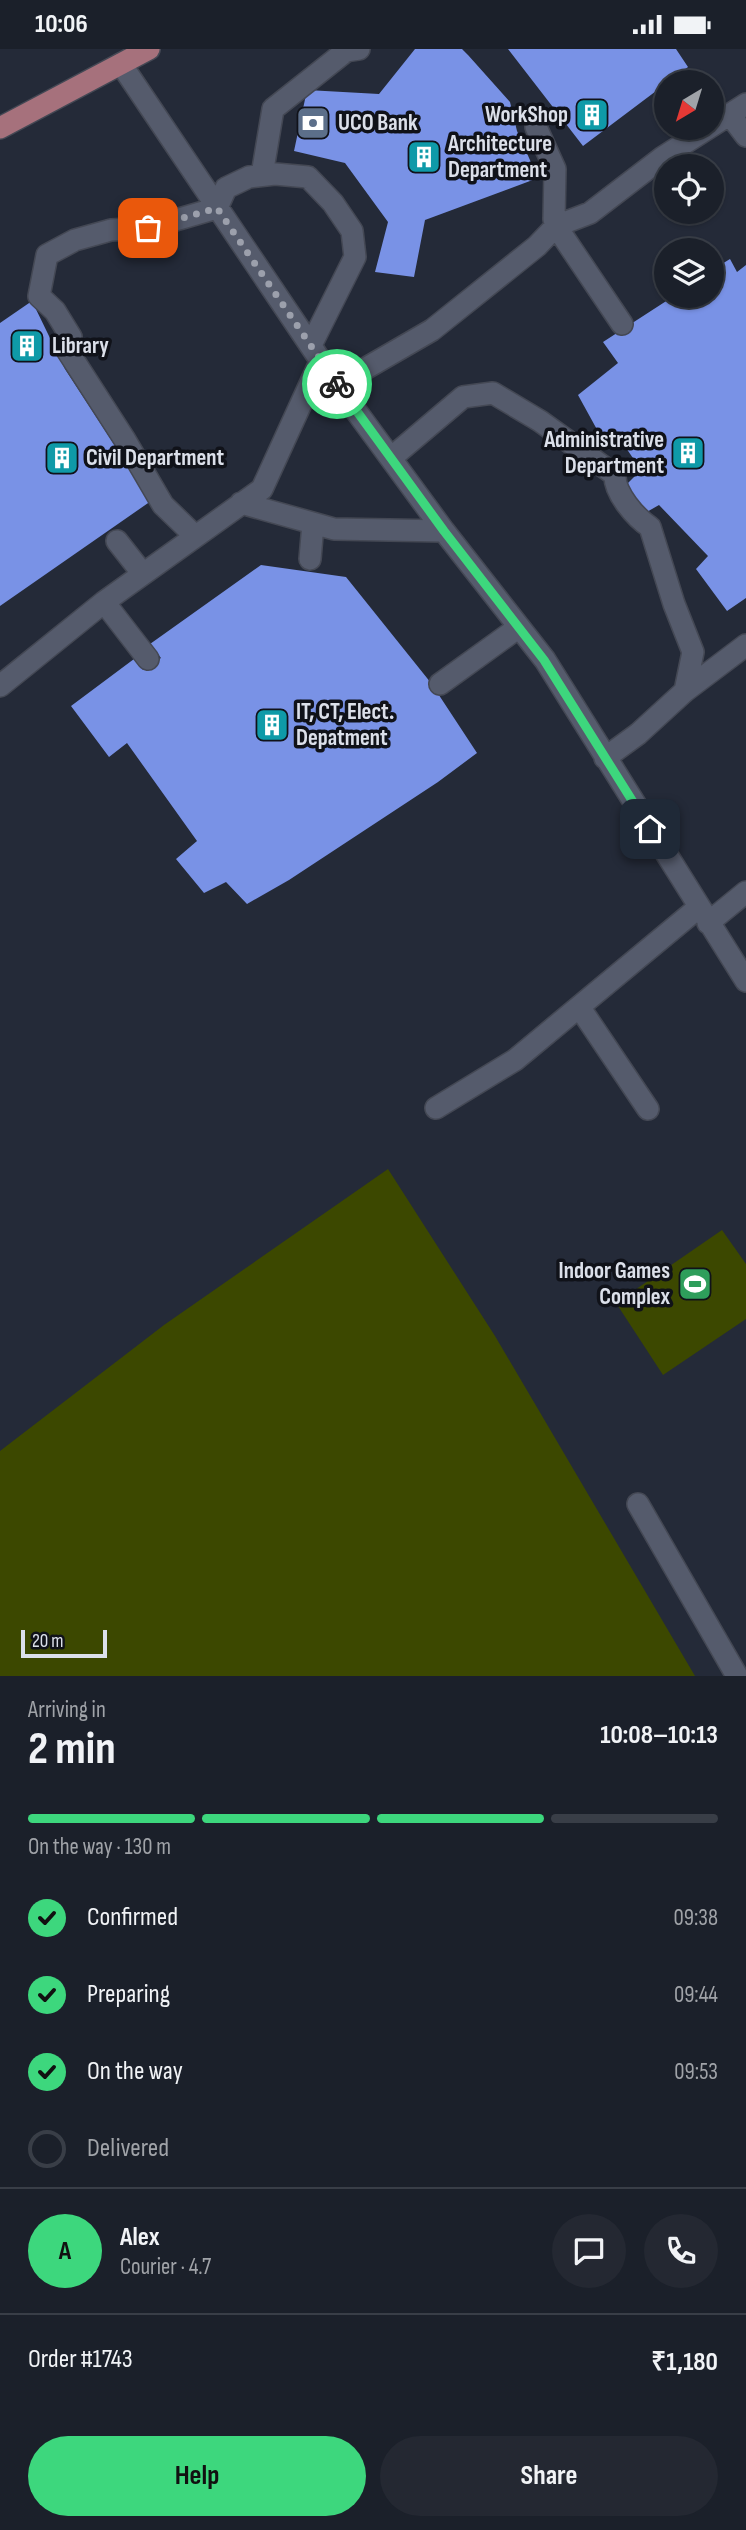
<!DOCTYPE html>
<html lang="en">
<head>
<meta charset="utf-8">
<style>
	body { margin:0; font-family:"Sofia Sans Condensed",sans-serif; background:#242832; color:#f1f3f6; height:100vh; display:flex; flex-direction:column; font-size:26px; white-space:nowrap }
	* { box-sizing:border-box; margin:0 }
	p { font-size:23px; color:#a0a3a8 }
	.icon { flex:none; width:38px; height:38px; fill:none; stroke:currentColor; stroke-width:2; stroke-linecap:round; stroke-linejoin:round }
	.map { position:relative; height:1627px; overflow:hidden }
	.sheet { display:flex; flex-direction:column; background:#1b202a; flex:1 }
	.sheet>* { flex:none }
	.needle { width:46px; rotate:218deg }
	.fabs { position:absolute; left:654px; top:21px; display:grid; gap:14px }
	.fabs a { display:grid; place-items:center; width:70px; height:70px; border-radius:50%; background:#1b202a; box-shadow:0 2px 5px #0004,0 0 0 2px #393e47; font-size:35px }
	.scale { position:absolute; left:21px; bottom:18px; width:86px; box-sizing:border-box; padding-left:7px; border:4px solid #dce0ea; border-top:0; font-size:19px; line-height:24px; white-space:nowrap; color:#dce0ea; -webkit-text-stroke:5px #101219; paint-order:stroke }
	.pin { position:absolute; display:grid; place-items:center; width:60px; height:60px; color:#fff; margin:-30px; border-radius:14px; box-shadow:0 4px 10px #0006 }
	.courier { position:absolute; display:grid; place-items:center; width:70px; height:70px; margin:-35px; border:5px solid #3dd77d; border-radius:50%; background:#fff; color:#222; box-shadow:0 2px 9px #0007 }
	.overview em { font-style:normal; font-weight:700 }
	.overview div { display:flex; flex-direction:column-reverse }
	.overview { display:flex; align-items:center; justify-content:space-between; height:119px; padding:0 28px }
	h1 { font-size:46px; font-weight:700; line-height:52px }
	.bar { display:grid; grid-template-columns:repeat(4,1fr); gap:10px 7px; align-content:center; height:84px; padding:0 28px }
	.bar i { height:9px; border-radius:5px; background:#393e47 }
	.bar .on { background:#3dd77d }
	.bar p { grid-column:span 4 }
	.line { display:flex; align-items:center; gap:18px; padding:0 28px; border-top:2px solid #393e47 }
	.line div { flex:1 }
	.round { display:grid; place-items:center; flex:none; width:74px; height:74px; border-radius:37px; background:#242832 }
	ol { padding:0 28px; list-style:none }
	li { display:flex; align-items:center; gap:21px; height:77px }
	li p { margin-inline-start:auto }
	li .icon { padding:7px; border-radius:50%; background:#3dd77d; color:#111; stroke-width:4 }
	li:last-child { color:#a0a3a8 }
	li i { width:38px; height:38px; border:4px solid #393e47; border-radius:50% }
	.action { display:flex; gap:14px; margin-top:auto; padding:14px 28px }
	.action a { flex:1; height:80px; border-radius:42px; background:#3dd77d; color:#111; font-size:28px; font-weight:700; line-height:80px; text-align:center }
	.action a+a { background:#242832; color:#f1f3f6 }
	.status { display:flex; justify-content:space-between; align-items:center; height:49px; padding:0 35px; background:#1b202a; direction:ltr }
	.status svg { height:19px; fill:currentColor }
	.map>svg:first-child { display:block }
	.green { fill:#3c4800 }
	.building { fill:#7992e6 }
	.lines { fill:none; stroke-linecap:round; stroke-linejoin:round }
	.minor-casing { stroke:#444854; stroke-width:24 }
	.major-casing { stroke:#444854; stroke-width:24 }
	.minor { stroke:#555b6c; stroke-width:21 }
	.major { stroke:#a6717c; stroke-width:21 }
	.done { stroke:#9ca0ac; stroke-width:7; stroke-dasharray:0 12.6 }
	.route { stroke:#3dd77d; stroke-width:9 }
	.labels { text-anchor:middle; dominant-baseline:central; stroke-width:7; stroke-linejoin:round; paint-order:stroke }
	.poi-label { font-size:23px; font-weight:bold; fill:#dce0ea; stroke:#101219; text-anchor:start }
</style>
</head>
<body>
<div class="status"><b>10:06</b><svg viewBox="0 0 49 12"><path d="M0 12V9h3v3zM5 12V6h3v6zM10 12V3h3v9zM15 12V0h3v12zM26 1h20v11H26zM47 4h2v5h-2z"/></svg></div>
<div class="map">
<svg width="746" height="1627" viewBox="0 0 746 1627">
	<rect width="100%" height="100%" fill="#242a38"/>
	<path class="green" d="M388 1120 495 1287 695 1627H0V1402L164 1276Z
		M722 1181 746 1215V1270L663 1326 616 1254Z"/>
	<path class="building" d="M415 0H462L468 6 510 53 517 82 538 129 425 171 414 228 375 223 388 173 345 114 294 102 307 41 379 45Z
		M508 0H676L688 18 583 97Z
		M730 210 737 223 746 216V549L727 562 696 520 708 507 659 456 645 464 624 438 641 421 618 387 600 386 578 346 618 314 603 293 674 247H712V221Z
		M32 252 65 320 151 452 0 557V274Z
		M261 516 346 528 431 634 477 704 438 733 289 831 247 855 226 833 204 844 176 810 197 792 127 694 109 708 71 657 134 610 143 621 161 609 150 595Z"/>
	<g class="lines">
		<defs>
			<path id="minor" d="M121 15 337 336 444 482 545 611 746 932
				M730 66 746 87
				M262 126 273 60 346 2 359 0
				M622 275 556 177 590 164 663 108 746 55
				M337 336 432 281 537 197 556 177 554 170 555 120 536 78
				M391 409 463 348 493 344 540 372 615 426C614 444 636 469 650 478L674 555 693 603 685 642 638 685 605 709
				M241 454 334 480 444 482
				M194 486 163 456 125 391 67 301 71 288 55 262 39 247 47 206 75 191 111 181 148 179 217 159 226 139 249 128 275 125 308 128 333 154 352 182 355 208 311 296
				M117 492 143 525
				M310 510 313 475
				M104 553 148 610
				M440 635 519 578
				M0 637 104 553 262 440 321 311
				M685 642 746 596
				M708 874 746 843
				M580 959 648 1060
				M436 1059 515 1011 698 859
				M638 1455 737 1627"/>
			<path id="major" d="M0 79 149 0"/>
		</defs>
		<use href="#minor" class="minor-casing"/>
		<use href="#major" class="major-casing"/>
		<use href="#minor" class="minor"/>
		<use href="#major" class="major"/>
	</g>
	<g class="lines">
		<path class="done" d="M148 179 217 159 337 335"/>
		<path class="route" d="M337 335 444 482 544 611 650 780"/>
	</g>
	<defs>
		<symbol id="building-square" viewBox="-11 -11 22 22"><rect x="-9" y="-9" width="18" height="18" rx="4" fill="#0f9aa8" stroke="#101219"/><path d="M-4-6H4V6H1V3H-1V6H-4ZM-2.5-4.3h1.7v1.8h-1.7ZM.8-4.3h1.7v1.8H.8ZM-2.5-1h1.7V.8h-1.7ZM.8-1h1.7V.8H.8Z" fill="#fff"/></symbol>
		<symbol id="bank-square" viewBox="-11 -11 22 22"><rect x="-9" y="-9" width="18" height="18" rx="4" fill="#5c6f8a" stroke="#101219"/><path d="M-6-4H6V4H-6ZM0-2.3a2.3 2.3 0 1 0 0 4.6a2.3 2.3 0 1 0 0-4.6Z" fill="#fff"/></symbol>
		<symbol id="stadium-square" viewBox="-11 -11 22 22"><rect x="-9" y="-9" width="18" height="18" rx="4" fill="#2e9e5b" stroke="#101219"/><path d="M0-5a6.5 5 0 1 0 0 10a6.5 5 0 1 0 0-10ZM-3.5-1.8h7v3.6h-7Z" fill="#fff"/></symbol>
	</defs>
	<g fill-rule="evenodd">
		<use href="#building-square" x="573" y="47" width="38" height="38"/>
		<use href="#bank-square" x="294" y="55" width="38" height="38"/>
		<use href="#building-square" x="405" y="89" width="38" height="38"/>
		<use href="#building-square" x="8" y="278" width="38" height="38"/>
		<use href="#building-square" x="669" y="385" width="38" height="38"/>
		<use href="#building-square" x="43" y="390" width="38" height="38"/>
		<use href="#building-square" x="253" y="657" width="38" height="38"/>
		<use href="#stadium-square" x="676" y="1216" width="38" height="38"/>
	</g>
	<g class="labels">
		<g class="poi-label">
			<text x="568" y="66" text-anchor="end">WorkShop</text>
			<text x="338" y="74">UCO Bank</text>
			<text x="448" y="95">Architecture<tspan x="448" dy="26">Department</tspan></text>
			<text x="52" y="297">Library</text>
			<text x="664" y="391" text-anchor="end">Administrative<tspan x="664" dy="26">Department</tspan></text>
			<text x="86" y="409">Civil Department</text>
			<text x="296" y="663">IT, CT, Elect.<tspan x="296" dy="26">Depatment</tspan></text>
			<text x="670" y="1222" text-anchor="end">Indoor Games<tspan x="670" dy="26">Complex</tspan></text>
		</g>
	</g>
</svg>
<div class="fabs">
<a><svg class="needle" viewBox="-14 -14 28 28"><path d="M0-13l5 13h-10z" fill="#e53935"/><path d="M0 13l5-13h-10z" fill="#a0a3a8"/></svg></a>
<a><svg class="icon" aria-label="locate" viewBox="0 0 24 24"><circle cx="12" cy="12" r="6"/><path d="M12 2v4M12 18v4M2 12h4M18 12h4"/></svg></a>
<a><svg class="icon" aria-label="layers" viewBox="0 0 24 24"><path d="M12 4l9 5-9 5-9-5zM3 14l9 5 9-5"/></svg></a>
</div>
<div class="scale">20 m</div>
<div class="pin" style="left:148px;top:179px;background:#ea580c"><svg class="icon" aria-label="bag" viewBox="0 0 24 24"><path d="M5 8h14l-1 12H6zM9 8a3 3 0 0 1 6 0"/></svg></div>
<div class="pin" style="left:650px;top:780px;background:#1f2937"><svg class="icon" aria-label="home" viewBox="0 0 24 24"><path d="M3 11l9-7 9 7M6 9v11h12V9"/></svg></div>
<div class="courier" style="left:337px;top:335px"><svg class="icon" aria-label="bike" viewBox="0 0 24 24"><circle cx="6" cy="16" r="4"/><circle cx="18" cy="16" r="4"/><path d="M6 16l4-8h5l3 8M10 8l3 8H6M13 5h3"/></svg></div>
</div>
<section class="sheet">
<div class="overview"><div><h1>2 min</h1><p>Arriving in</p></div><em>10:08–10:13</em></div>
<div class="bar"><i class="on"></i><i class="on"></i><i class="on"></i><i></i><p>On the way · 130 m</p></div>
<ol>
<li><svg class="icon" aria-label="check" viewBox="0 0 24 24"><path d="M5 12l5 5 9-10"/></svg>Confirmed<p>09:38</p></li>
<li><svg class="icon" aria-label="check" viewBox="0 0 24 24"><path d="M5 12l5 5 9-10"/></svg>Preparing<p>09:44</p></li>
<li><svg class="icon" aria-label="check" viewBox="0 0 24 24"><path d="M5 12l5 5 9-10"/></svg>On the way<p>09:53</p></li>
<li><i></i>Delivered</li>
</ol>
<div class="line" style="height:126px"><b class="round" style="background:#3dd77d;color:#111">A</b><div><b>Alex</b><p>Courier · 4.7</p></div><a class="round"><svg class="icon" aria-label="chat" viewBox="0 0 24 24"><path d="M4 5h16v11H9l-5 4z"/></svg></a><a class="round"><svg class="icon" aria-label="phone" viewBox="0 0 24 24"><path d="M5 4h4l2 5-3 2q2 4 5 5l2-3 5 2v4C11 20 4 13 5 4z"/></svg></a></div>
<div class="line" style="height:91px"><div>Order #1743</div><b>₹1,180</b></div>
<div class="action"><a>Help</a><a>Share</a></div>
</section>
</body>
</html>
